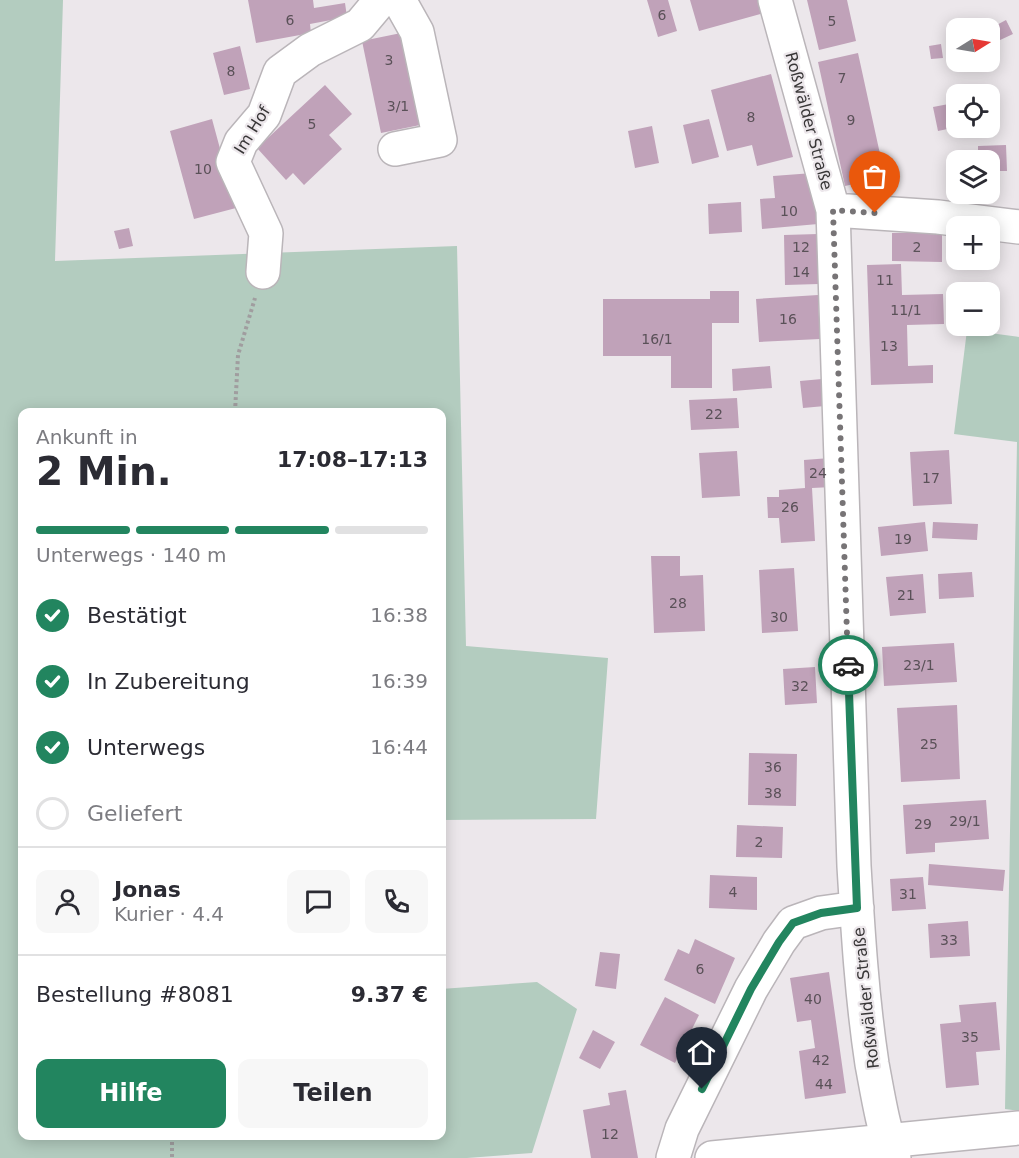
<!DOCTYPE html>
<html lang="de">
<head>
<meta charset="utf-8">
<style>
	body { margin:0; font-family:"DejaVu Sans",sans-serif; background:#f7f7f7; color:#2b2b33; height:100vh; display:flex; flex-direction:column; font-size:22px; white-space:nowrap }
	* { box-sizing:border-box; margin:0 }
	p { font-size:20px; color:#7c7c81 }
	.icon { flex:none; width:33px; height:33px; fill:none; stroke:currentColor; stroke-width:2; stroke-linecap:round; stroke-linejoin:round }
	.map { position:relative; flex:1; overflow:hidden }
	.side { position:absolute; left:18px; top:408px; width:428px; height:732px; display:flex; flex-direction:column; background:#fff; border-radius:12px; box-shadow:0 3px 15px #0003 }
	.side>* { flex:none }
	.needle { width:39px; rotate:79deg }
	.fabs { position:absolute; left:946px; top:18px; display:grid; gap:12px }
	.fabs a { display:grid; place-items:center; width:54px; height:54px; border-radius:12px; background:#fff; box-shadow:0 3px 15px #0003; font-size:30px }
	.pin { position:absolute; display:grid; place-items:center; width:51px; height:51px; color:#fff; margin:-62px -26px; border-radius:50% 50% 50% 0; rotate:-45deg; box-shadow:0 0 6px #0007 }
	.pin .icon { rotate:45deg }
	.courier { position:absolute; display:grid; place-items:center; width:60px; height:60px; margin:-30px; border:4px solid #22855f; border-radius:50%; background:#fff; color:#222; box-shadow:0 2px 8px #0007 }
	.overview em { font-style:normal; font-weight:700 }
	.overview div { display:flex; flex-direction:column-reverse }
	.overview { display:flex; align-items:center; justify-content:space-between; height:102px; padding:0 18px }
	h1 { font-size:39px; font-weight:700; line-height:45px }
	.bar { display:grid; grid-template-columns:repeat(4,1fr); gap:9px 6px; align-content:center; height:72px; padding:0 18px }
	.bar i { height:8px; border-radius:4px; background:#e1e1e2 }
	.bar .selected { background:#22855f }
	.bar p { grid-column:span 4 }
	.line { display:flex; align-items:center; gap:15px; padding:0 18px; border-top:2px solid #e1e1e2 }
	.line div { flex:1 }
	.round { display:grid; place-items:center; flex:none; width:63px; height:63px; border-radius:12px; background:#f7f7f7 }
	ol { padding:0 18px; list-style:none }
	li { display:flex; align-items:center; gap:18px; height:66px }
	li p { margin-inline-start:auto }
	li .icon { padding:6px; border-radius:50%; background:#22855f; color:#fff; stroke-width:4 }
	li:last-child { color:#7c7c81 }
	li i { width:33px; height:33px; border:3px solid #e1e1e2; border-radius:50% }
	.action { display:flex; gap:12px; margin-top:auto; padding:12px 18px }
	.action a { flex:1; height:69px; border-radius:12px; background:#22855f; color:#fff; font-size:24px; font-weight:700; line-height:69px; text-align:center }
	.action a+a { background:#f7f7f7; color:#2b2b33 }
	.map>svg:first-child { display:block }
	.green { fill:#b3ccbf }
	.building { fill:#c0a2b9 }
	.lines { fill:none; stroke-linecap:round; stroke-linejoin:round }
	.minor-casing { stroke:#bab5b9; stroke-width:36 }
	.path { stroke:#a09d9f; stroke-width:4; stroke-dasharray:3 3; stroke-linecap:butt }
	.minor { stroke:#fff; stroke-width:33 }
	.done { stroke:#777476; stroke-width:6; stroke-dasharray:0 10.8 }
	.route { stroke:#22855f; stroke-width:8 }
	.labels { text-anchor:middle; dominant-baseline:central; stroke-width:4.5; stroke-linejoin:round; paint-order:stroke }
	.number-label { font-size:14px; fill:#5a5158 }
	.street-label { font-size:16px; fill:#383637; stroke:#ece7eb }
</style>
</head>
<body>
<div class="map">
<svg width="1019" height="1158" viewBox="0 0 1019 1158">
	<rect width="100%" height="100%" fill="#ece7eb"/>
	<path class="green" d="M0 0H63L55 261 457 246 466 646 608 658 596 819 441 820V412H22V1136H441V989L537 982 577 1009 532 1153 467 1158H0Z
		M967 330 1019 337V1111L1005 1109 1017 442 954 434Z"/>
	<path class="building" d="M248 0H313L314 8 345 3 347 17 310 24 311 33 256 43Z
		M647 0H668L677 31 658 37Z
		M690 0H761L764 13 699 31Z
		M807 0H847L856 41 819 50Z
		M1006 20 1013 34 998 41 991 28Z
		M406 32 425 124 381 133 362 41Z
		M941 44 943 58 931 59 929 46Z
		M240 46 250 89 224 95 213 53Z
		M858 53 885 177 845 186 818 62Z
		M771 74 793 157 757 166 752 145 727 151 711 90Z
		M325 85 352 114 329 135 342 149 304 185 293 173 286 180 257 148Z
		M954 103 957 127 938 131 933 107Z
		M212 119 236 208 194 219 170 131Z
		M709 119 719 157 692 164 683 125Z
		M652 126 659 163 635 168 628 131Z
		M1006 145 1007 171H990V160H978V146Z
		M813 173 818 224 762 229 760 199 775 198 773 176Z
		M741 202 742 232 709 234 708 204Z
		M129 228 133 246 119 249 114 231Z
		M892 233H942V262L892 261Z
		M818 234 819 284 785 285 784 235Z
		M901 264 902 295 943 294 944 324 907 325 908 366 933 365V383L871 385 867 265Z
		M710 291H739V323H712V388H671V356H603V299H710Z
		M818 295 820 339 759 342 756 299Z
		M770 366 772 388 733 391 732 369Z
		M822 379 825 406 803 408 800 381Z
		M737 398 739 428 691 430 689 400Z
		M949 450 952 504 913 506 910 452Z
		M737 451 740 496 702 498 699 453Z
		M830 458 832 487 812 488 815 541 781 543 779 518H768L767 497H779V490L805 488 804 460Z
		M925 522 928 551 881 556 878 527Z
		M933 522 978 524 977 540 932 538Z
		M651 556H680V576L703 575 705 631 654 633Z
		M794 568 798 631 762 633 759 570Z
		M972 572 974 597 939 599 938 574Z
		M923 574 926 613 890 616 886 577Z
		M954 643 957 682 884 686 882 647Z
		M815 667 817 703 785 705 783 669Z
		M957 705 960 779 901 782 897 708Z
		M749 753 797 754 796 806 748 805Z
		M986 800 989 839 935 843V852L906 854 903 805Z
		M737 825 783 827 782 858 736 857Z
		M929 864 1005 870 1003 891 928 885Z
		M710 875 757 877V910L709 908Z
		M923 877 926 909 892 911 890 879Z
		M968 921 970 956 930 958 928 924Z
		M695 939 735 958 715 1004 664 980 678 949 689 954Z
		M600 952 620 954 616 989 595 986Z
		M829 972 846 1093 805 1099 799 1051 815 1048 811 1020 797 1022 790 978Z
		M665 997 699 1015 675 1063 640 1045Z
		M996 1002 1000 1050 976 1052 979 1085 946 1088 940 1024 961 1022 959 1005Z
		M593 1030 615 1042 600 1069 579 1058Z
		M626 1090 638 1158H591L583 1110 610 1105 608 1093Z"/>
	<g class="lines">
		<defs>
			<path id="minor" d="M775 0 833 210 854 866C858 932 862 998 872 1064 878 1096 883 1128 894 1158
				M395 149 440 140 417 32 399 0
				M833 210 938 217 1019 227
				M263 272 266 233 233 162 241 142 264 115 280 72 310 50 360 25 381 0
				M673 1158 682 1129 751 989 779 942 793 923 821 913 857 908
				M712 1158 1019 1128"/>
		</defs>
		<use href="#minor" class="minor-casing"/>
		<path class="path" d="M235 412 238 355 255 298
			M172 1136V1158"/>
		<use href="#minor" class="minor"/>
	</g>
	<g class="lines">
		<path class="done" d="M848 665 833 210 875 213"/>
		<path class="route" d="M702 1089 751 989 779 942 793 923 821 913 857 908 848 665"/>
	</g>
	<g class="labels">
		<g class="number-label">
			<text x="662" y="15">6</text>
			<text x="290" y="20">6</text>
			<text x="832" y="21">5</text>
			<text x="389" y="60">3</text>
			<text x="231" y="71">8</text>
			<text x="842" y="78">7</text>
			<text x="398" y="106">3/1</text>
			<text x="751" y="117">8</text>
			<text x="851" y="120">9</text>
			<text x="312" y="124">5</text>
			<text x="203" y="169">10</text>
			<text x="789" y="211">10</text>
			<text x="801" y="247">12</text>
			<text x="917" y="247">2</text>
			<text x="801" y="272">14</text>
			<text x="885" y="280">11</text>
			<text x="906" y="310">11/1</text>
			<text x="788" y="319">16</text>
			<text x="657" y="339">16/1</text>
			<text x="889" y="346">13</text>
			<text x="714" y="414">22</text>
			<text x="818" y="473">24</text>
			<text x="931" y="478">17</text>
			<text x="790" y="507">26</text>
			<text x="903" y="539">19</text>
			<text x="906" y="595">21</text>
			<text x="678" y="603">28</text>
			<text x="779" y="617">30</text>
			<text x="919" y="665">23/1</text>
			<text x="800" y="686">32</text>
			<text x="929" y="744">25</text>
			<text x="773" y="767">36</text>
			<text x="773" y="793">38</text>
			<text x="965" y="821">29/1</text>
			<text x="923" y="824">29</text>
			<text x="759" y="842">2</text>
			<text x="733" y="892">4</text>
			<text x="908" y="894">31</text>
			<text x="949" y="940">33</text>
			<text x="700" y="969">6</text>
			<text x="813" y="999">40</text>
			<text x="970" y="1037">35</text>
			<text x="821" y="1060">42</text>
			<text x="824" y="1084">44</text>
			<text x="610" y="1134">12</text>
		</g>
		<g class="street-label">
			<text transform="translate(809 121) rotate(75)">Roßwälder Straße</text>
			<text transform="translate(252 130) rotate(-58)">Im Hof</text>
			<text transform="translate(866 998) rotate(-96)">Roßwälder Straße</text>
		</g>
	</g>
</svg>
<div class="fabs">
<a><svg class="needle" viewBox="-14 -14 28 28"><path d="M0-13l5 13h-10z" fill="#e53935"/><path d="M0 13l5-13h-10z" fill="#7c7c81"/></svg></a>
<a><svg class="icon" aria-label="locate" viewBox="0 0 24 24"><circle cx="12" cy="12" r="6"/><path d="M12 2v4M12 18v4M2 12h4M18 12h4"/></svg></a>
<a><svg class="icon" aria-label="layers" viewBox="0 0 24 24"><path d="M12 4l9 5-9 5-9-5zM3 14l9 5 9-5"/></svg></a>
<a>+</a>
<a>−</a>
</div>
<div class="pin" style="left:875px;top:213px;background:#ea580c"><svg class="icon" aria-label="bag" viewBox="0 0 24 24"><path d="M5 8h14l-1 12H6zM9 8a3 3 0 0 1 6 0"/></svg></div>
<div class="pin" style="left:702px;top:1089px;background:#1f2937"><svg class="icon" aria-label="home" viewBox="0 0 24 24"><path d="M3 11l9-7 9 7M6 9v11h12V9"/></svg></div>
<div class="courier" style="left:848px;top:665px"><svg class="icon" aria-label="car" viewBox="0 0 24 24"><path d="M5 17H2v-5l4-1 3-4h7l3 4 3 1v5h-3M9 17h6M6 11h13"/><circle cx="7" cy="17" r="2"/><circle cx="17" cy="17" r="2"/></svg></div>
<section class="side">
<div class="overview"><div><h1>2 Min.</h1><p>Ankunft in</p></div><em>17:08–17:13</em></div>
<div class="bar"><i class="selected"></i><i class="selected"></i><i class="selected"></i><i></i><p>Unterwegs · 140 m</p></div>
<ol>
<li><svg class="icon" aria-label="check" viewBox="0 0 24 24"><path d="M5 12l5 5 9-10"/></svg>Bestätigt<p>16:38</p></li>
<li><svg class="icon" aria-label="check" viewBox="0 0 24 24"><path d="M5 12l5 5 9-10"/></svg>In Zubereitung<p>16:39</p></li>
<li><svg class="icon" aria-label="check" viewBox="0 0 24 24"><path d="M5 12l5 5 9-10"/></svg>Unterwegs<p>16:44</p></li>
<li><i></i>Geliefert</li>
</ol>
<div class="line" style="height:108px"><a class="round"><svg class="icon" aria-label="person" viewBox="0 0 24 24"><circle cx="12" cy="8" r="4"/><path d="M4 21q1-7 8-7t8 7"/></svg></a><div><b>Jonas</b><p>Kurier · 4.4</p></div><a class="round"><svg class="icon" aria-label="chat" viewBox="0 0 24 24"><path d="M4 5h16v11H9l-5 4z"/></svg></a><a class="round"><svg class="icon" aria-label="phone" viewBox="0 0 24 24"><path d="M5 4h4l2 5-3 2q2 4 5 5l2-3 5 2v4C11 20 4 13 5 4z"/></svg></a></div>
<div class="line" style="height:78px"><div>Bestellung #8081</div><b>9.37 €</b></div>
<div class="action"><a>Hilfe</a><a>Teilen</a></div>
</section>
</div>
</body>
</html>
